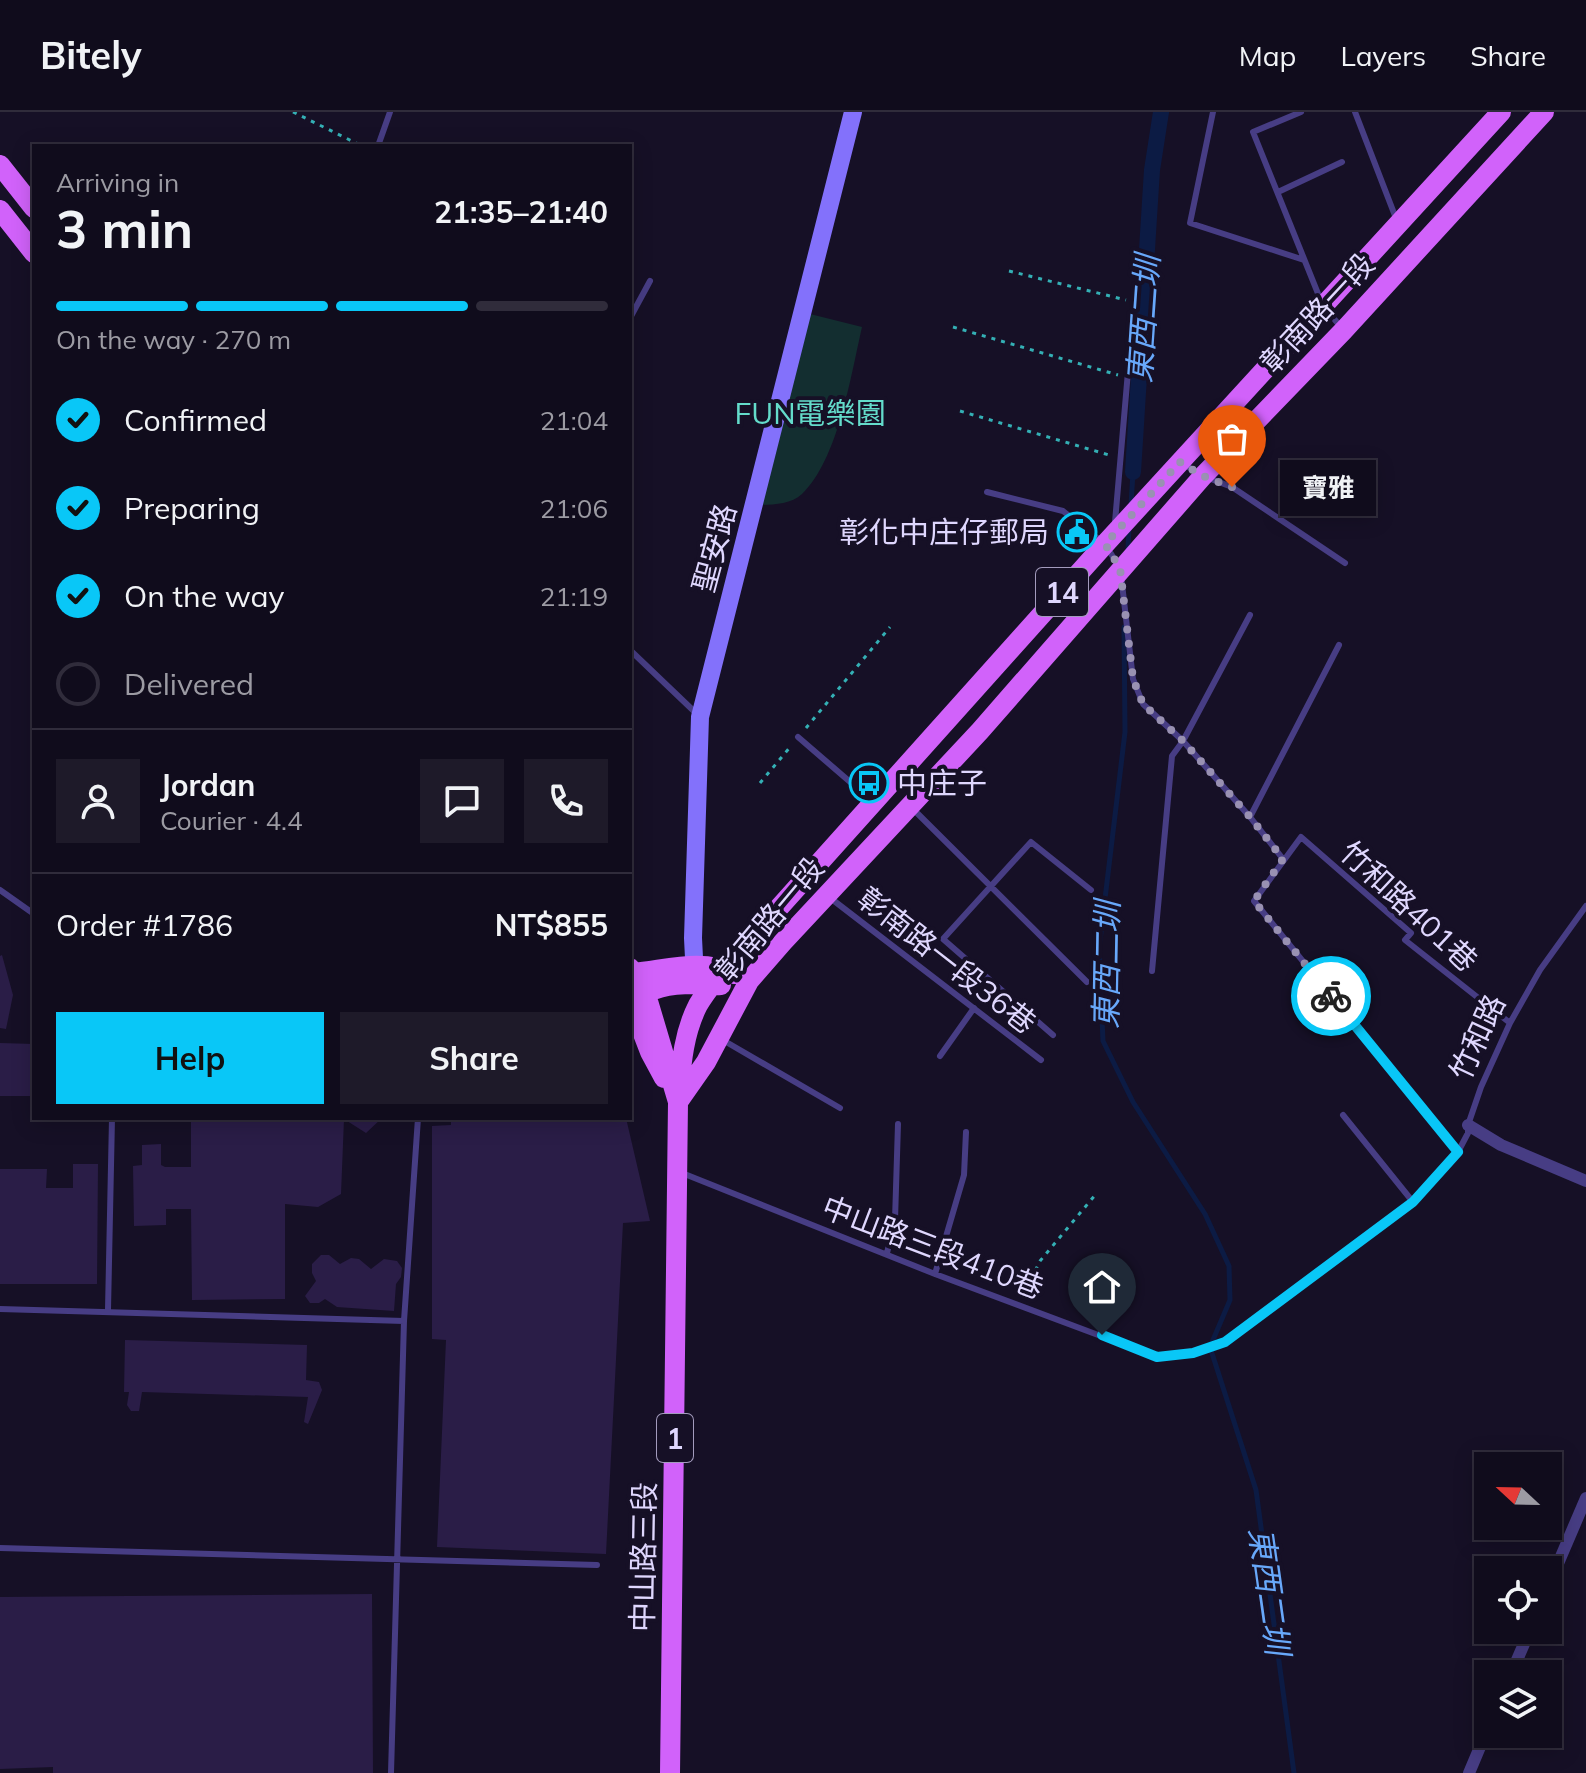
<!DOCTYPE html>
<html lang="en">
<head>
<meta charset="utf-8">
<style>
	body { margin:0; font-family:Mulish,"Noto Sans TC",sans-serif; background:#1e1a29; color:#f1f3f6; height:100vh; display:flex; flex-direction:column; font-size:30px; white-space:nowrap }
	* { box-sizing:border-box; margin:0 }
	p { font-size:26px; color:#9c9ba3 }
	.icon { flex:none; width:44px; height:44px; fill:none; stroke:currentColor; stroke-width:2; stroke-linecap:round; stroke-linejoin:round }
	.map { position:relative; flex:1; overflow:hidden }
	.details { position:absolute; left:32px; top:32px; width:600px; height:976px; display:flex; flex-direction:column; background:#100c1c; border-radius:0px; box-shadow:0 4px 20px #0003,0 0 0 2px #302c3b }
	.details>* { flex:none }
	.needle { width:52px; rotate:292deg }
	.controls { position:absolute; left:1474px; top:1340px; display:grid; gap:16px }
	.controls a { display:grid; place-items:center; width:88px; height:88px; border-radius:0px; background:#100c1c; box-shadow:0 4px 20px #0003,0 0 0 2px #302c3b; font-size:40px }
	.pin { position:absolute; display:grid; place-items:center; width:68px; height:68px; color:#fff; margin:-82px -34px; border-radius:50% 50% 50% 0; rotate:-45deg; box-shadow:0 0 8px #0007 }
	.pin .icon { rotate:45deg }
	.courier { position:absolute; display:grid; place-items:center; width:80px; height:80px; margin:-40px; border:6px solid #09c7f7; border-radius:50%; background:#fff; color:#222; box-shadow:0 2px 10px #0007 }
	.bubble { position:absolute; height:56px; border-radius:0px; background:#100c1c; box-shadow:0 4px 20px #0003,0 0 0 2px #302c3b; font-size:26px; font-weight:700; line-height:56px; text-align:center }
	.headline em { font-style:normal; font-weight:700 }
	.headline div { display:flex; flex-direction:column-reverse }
	.headline { display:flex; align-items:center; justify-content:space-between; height:136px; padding:0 24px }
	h1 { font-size:52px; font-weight:700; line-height:60px }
	.bar { display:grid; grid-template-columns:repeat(4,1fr); gap:12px 8px; align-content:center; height:96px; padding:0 24px }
	.bar i { height:10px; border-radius:6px; background:#302c3b }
	.bar .active { background:#09c7f7 }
	.bar p { grid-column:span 4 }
	.line { display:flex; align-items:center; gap:20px; padding:0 24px; border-top:2px solid #302c3b }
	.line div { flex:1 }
	.round { display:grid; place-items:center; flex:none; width:84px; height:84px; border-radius:0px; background:#1e1a29 }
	ol { padding:0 24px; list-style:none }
	li { display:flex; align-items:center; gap:24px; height:88px }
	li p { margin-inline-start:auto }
	li .icon { padding:8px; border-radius:50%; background:#09c7f7; color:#111; stroke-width:4 }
	li:last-child { color:#9c9ba3 }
	li i { width:44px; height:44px; border:4px solid #302c3b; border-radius:50% }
	.action { display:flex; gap:16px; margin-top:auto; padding:16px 24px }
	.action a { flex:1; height:92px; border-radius:0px; background:#09c7f7; color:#111; font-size:32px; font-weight:700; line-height:92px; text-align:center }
	.action a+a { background:#1e1a29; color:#f1f3f6 }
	header { display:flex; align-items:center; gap:48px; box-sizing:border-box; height:112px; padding:0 40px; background:#100c1c; border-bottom:2px solid #302c3b }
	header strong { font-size:38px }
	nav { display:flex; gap:44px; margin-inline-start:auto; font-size:28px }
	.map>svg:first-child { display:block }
	.green { fill:#132e30 }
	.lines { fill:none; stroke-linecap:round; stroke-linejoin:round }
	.stream { stroke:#0c1b44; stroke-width:5 }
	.canal { stroke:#0c1b44; stroke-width:16 }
	.building { fill:#2a1d47 }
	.path { stroke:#34b0b5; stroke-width:3; stroke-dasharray:4 6; stroke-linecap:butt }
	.lane { stroke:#473d84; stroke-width:6 }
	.street { stroke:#473d84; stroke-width:12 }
	.secondary { stroke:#8371fb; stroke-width:18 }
	.primary { stroke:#d162fa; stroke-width:20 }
	.done { stroke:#9991b2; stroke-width:8; stroke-dasharray:0 14.4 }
	.route { stroke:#09c7f7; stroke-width:10 }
	.labels { text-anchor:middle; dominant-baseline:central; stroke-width:8; stroke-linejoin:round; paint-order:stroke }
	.shield { fill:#161026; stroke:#a39bbd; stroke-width:2 }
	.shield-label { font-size:28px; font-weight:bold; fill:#dfd7fe }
	.street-label { font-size:30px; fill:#dfd7fe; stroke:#161026 }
	.park-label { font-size:30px; fill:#64dccb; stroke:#161026 }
	.poi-label { font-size:30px; fill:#dfd7fe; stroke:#161026; text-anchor:end }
	.water-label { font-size:32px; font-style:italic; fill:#68a8fa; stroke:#161026 }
</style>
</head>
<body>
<header>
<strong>Bitely</strong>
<nav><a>Map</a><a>Layers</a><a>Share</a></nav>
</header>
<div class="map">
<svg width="1586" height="1661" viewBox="0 0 1586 1661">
	<rect width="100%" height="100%" fill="#161026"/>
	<path class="green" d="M802 200 862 215C851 263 838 348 802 382 790 393 770 393 755 393Z"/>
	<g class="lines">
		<path class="stream" d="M1131 393 1133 360
			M1128 437 1129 415
			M1124 515 1125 620 1099 837 1103 929 1133 990 1205 1102 1229 1154 1230 1188 1210 1235 1256 1378 1294 1661"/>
		<path class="canal" d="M1133 360 1152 58 1161 0"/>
	</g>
	<path class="building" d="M2 843 13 883 6 917 0 916V844Z
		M0 931 34 932V984H0Z
		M191 1006H382L366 1021 344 1007 341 1082 318 1095 285 1092V1187L192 1188 191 1097H166V1113L134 1114 133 1054 142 1053V1033L161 1032V1053L165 1055H191Z
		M451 1006H626L650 1109 623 1111 606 1442 437 1435 446 1228 432 1227V1014L451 1013Z
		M73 1052H98L97 1172H0V1057H47L46 1076H73Z
		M321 1143H329L340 1152 351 1146 359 1147 371 1157 384 1147 397 1149 402 1156 401 1165 396 1172 394 1199 337 1195 325 1187 319 1191H310L305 1184 316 1169 312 1161V1152Z
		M125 1228 307 1233 306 1268 319 1270 322 1278 308 1312 304 1310 308 1285 142 1280 139 1299H131L127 1293 129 1280H124Z
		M372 1482 373 1661H53V1655L0 1657V1485Z"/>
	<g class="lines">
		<path class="path" d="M293 0 362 34
			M1009 159 1126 188
			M953 215 1118 263
			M960 299 1109 343
			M806 616 890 515
			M760 671 791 634
			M1022 1185 1040 1149 1096 1082"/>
		<path class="lane" d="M1213 0 1190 111 1304 148
			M1301 0 1253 20 1323 194 1341 215
			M1355 0 1397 109
			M378 34 390 0
			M1278 80 1342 50
			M630 206 650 169
			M1185 353 1203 364 1232 375 1345 451
			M987 380 1063 399 1105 432 1118 453
			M1115 410 1134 190
			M1121 463 1133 567 1143 592 1183 629 1250 705 1283 747
			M630 538 698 603
			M798 625 871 688
			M914 698 1087 870
			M1250 705 1339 533
			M0 778 34 802
			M829 785 1041 948
			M1152 859 1172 644 1183 629 1250 503
			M1053 923 943 827 1031 730 1091 778
			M721 927 840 996
			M940 944 974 896
			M1343 1003 1413 1090
			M1458 1040 1254 789 1301 725 1411 821 1405 828 1510 911
			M682 1061 935 1162 1157 1245 1193 1241 1225 1230 1413 1090 1458 1040 1468 1021V1013L1481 975 1510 911 1540 858 1586 794
			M887 1141 895 1108 898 1012
			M935 1162 964 1063 966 1020
			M0 1197 404 1209
			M108 1198 112 1006
			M0 1436 597 1453
			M391 1661 404 1209 418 1006"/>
		<path class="street" d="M1468 1013 1501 1033 1586 1069
			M1548 1475 1586 1386
			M1511 1562 1530 1518
			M1469 1661 1488 1616"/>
		<path class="secondary" d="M695 866 693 826 700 605 853 0"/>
		<path class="primary" d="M0 53 34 96
			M0 98 34 141
			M630 856 645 879 678 990 670 1661
			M630 863 633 861C667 858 702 846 734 862
			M630 888 650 940 664 966
			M632 891C649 875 671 872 694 872 704 872 711 874 721 873
			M678 987C681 955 683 922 698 893 705 881 715 869 724 857L1105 432 1501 0
			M678 990 706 950 749 869 783 830 980 619 1203 364 1344 218 1544 0"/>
	</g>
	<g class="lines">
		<path class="done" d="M1232 375 1203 364 1180 350 1105 432 1120 456 1133 567 1143 592 1183 629 1250 705 1283 747 1254 789 1331 884"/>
		<path class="route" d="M1102 1223 1157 1245 1193 1241 1225 1230 1413 1090 1458 1040 1331 884"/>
	</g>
	<defs>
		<symbol id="civic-ring" viewBox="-11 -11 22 22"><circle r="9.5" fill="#161026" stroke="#09c7f7" stroke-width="1.5"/><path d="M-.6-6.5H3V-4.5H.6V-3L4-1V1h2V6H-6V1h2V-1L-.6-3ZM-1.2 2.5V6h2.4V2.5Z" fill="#09c7f7"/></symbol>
		<symbol id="bus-ring" viewBox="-11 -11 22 22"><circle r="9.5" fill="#161026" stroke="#09c7f7" stroke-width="1.5"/><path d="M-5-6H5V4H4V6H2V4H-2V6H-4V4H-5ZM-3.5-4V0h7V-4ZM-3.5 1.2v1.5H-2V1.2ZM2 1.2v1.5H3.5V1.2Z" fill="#09c7f7"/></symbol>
	</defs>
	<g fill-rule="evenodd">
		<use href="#civic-ring" x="1055" y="398" width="44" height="44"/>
		<use href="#bus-ring" x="847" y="649" width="44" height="44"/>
	</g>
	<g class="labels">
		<g class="shield">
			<rect x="1036" y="456" width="52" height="48" rx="6"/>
			<rect x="657" y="1302" width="36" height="48" rx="6"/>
		</g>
		<g class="shield-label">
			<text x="1062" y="480">14</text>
			<text x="675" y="1326">1</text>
		</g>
		<g class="street-label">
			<text transform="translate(1317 201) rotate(-47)">彰南路一段</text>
			<text transform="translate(714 436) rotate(-75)">聖安路</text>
			<text transform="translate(1409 794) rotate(43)">竹和路401巷</text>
			<text transform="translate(769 807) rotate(-50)">彰南路一段</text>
			<text transform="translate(947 848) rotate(38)">彰南路一段36巷</text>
			<text transform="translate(1477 925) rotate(-65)">竹和路</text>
			<text transform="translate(933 1135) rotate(21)">中山路三段410巷</text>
			<text transform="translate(643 1445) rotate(-89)">中山路三段</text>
		</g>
		<g class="park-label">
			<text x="810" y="301">FUN電樂園</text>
		</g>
		<g class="poi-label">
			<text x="1049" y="420">彰化中庄仔郵局</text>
			<text x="897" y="671" text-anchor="start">中庄子</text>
		</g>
		<g class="water-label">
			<text transform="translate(1143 207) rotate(-86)">東西二圳</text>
			<text transform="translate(1106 853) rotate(-89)">東西二圳</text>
			<text transform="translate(1270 1479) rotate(82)">東西二圳</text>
		</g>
	</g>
</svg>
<div class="controls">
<a><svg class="needle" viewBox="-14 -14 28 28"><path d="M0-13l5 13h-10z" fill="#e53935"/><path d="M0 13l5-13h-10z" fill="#9c9ba3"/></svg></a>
<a><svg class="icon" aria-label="locate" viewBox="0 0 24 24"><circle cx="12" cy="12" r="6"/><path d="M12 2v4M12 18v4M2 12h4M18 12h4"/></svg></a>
<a><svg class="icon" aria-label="layers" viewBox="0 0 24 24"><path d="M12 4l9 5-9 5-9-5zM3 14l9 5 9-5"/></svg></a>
</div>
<div class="pin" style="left:1232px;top:375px;background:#ea580c"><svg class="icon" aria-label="bag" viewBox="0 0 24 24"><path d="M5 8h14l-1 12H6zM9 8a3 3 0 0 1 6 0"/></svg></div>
<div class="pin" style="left:1102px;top:1223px;background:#1f2937"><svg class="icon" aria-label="home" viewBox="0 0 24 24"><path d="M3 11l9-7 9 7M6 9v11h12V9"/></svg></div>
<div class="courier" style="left:1331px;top:884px"><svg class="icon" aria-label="bike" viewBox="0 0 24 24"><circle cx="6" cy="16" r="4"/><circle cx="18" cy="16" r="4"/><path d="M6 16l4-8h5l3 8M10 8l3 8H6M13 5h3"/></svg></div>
<div class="bubble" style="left:1280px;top:348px;width:96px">寶雅</div>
<section class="details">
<div class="headline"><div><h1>3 min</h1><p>Arriving in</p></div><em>21:35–21:40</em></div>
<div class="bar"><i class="active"></i><i class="active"></i><i class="active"></i><i></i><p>On the way · 270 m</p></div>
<ol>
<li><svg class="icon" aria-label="check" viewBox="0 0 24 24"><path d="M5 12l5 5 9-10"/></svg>Confirmed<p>21:04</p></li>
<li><svg class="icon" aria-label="check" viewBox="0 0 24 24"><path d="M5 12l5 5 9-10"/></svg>Preparing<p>21:06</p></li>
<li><svg class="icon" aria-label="check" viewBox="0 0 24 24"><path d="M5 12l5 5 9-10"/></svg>On the way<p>21:19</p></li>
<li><i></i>Delivered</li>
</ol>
<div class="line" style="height:144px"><a class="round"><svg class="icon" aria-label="person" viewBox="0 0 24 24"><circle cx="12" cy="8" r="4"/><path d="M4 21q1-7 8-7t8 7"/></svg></a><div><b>Jordan</b><p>Courier · 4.4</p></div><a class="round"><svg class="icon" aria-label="chat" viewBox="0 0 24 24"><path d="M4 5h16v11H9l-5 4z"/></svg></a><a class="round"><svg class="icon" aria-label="phone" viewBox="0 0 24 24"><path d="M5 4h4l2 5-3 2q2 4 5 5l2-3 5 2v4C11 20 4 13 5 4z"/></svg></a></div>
<div class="line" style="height:104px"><div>Order #1786</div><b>NT$855</b></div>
<div class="action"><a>Help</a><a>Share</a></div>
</section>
</div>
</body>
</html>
